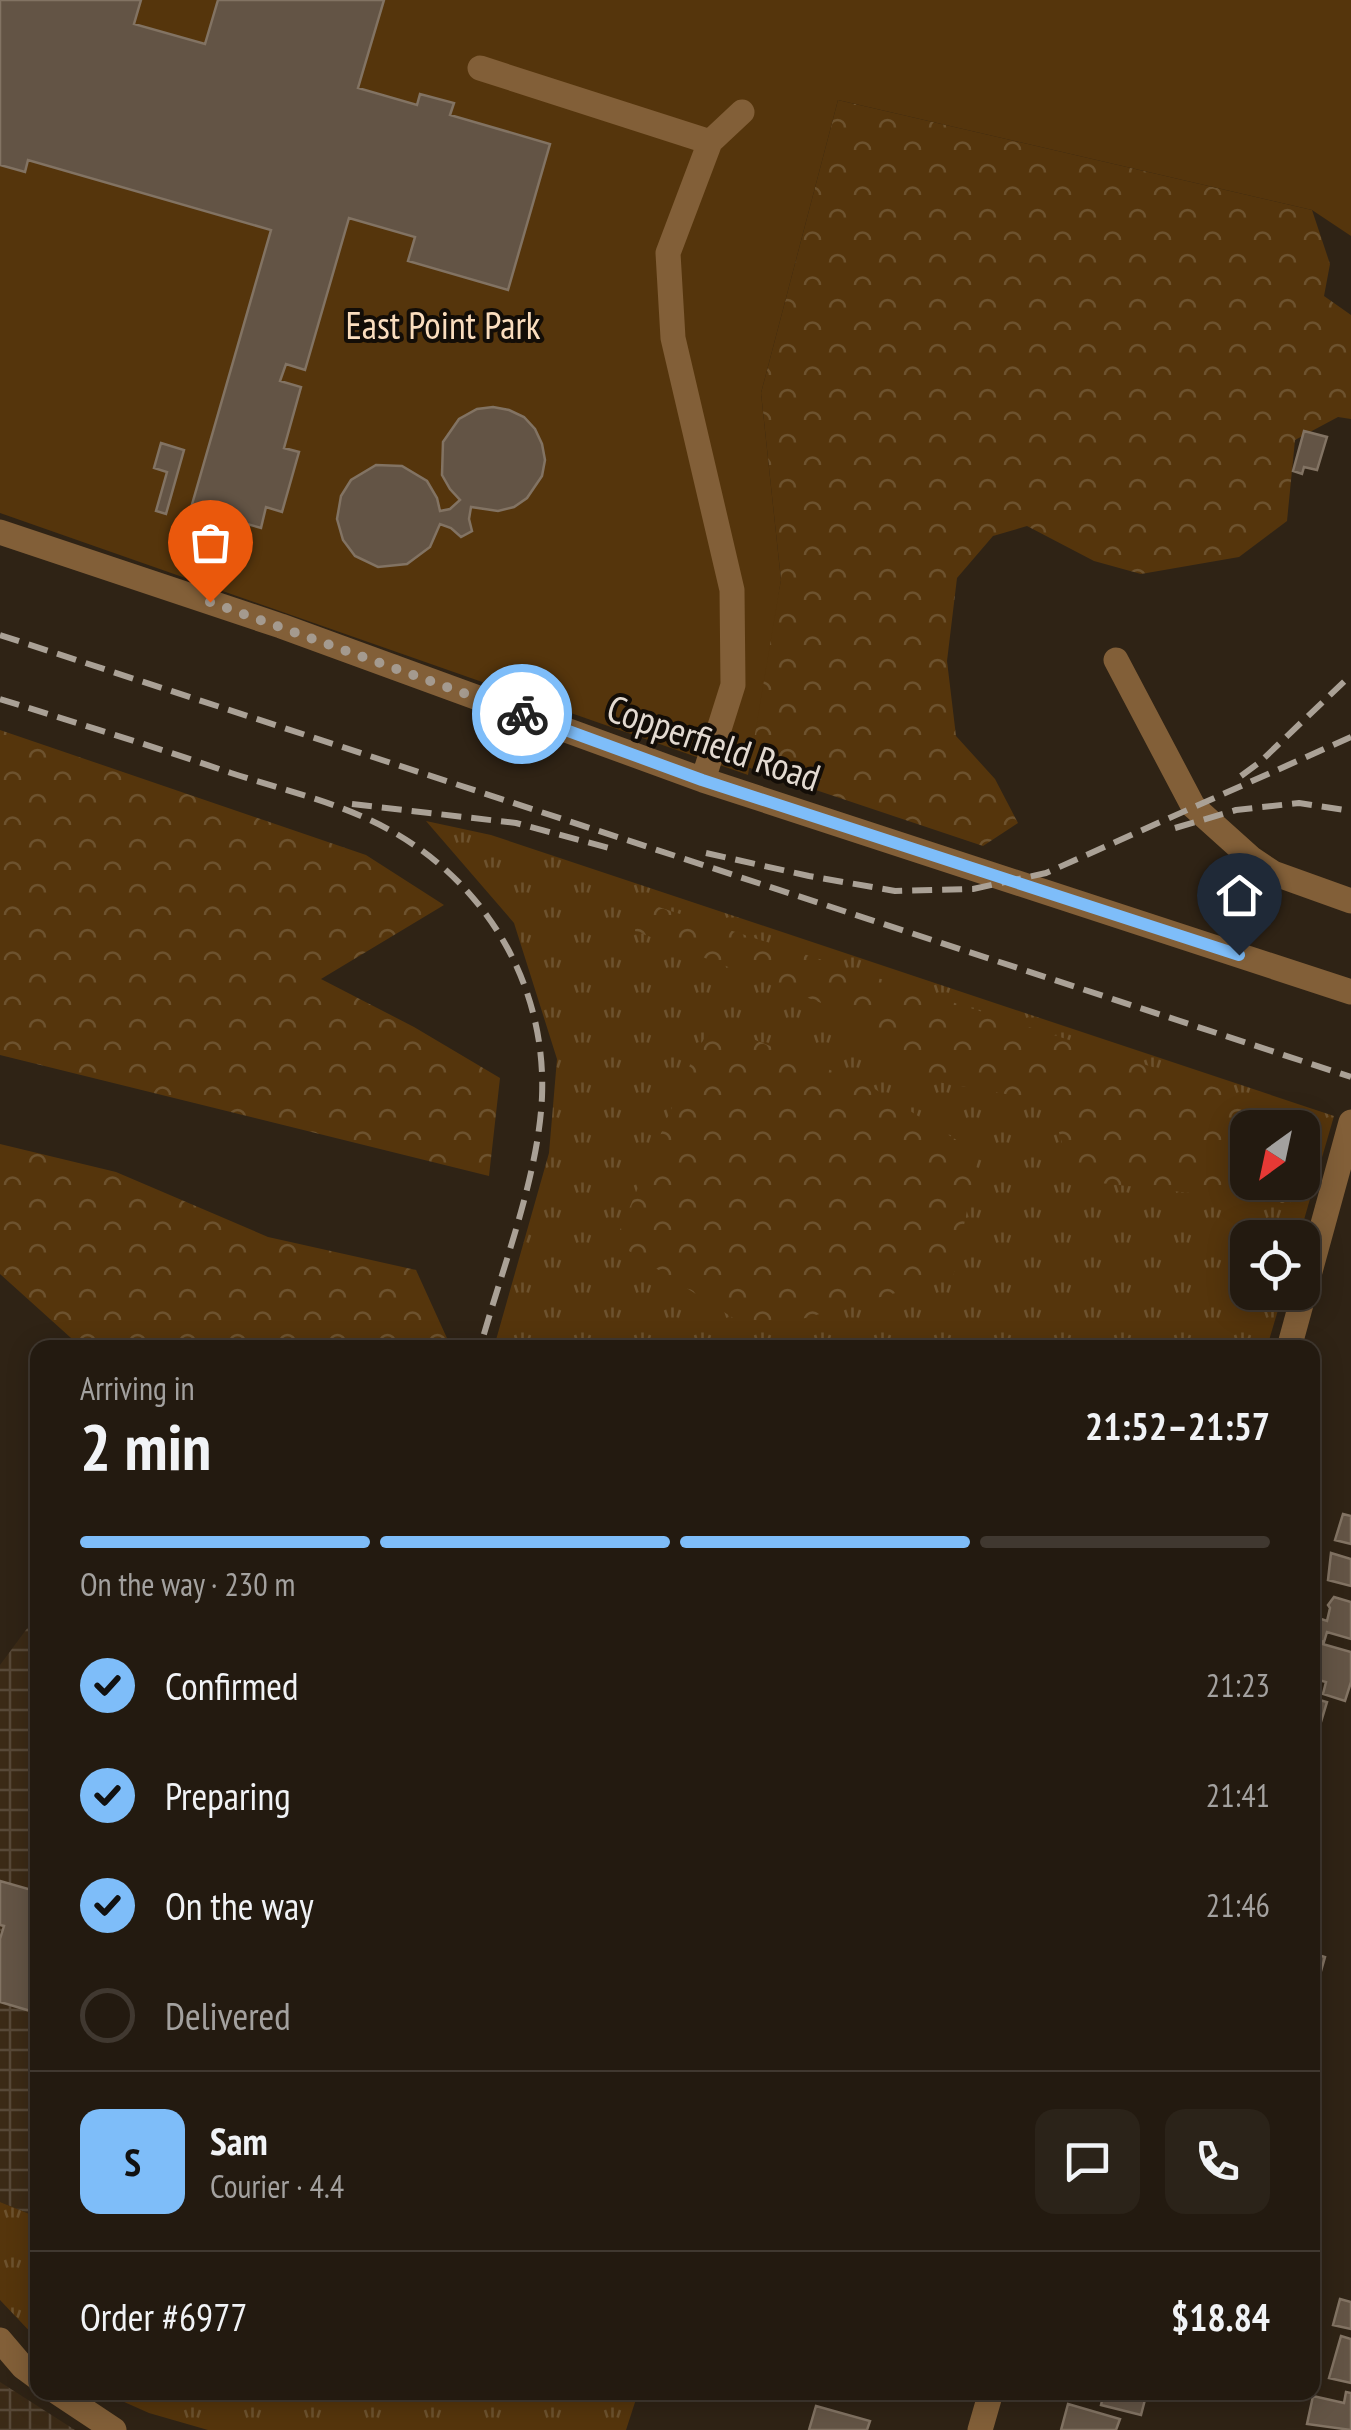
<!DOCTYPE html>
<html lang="en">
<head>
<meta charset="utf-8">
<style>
	body { margin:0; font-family:"PT Sans Narrow",sans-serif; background:#2b2319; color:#f1f3f6; height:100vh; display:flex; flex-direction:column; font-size:38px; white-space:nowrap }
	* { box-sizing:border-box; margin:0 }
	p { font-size:32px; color:#a3a19f }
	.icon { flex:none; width:55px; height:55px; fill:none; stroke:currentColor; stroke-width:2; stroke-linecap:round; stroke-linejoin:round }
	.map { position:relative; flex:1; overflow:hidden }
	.side { position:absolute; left:30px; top:1340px; width:1290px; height:1060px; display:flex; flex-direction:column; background:#231a10; border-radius:20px; box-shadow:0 5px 25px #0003,0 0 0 2px #403830 }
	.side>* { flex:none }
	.needle { width:65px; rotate:213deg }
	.controls { position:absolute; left:1230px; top:1110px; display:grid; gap:20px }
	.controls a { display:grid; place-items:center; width:90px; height:90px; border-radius:20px; background:#231a10; box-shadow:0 5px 25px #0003,0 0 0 2px #403830; font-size:50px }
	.pin { position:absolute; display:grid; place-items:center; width:85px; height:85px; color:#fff; margin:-102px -42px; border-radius:50% 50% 50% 0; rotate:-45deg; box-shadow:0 0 10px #0007 }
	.pin .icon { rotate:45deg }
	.courier { position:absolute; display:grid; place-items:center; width:100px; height:100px; margin:-50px; border:8px solid #7ebdf9; border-radius:50%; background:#fff; color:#222; box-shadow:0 2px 12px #0007 }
	.overview em { font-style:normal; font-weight:700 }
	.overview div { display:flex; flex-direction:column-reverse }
	.overview { display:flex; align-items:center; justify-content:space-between; height:170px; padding:0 50px }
	h1 { font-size:65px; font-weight:700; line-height:75px }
	.bar { display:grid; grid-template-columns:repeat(4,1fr); gap:15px 10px; align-content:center; height:120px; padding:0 50px }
	.bar i { height:12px; border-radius:8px; background:#403830 }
	.bar .on { background:#7ebdf9 }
	.bar p { grid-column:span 4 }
	.line { display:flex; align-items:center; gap:25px; padding:0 50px; border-top:2px solid #403830 }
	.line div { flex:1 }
	.round { display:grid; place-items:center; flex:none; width:105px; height:105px; border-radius:20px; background:#2b2319 }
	ol { padding:0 50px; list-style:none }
	li { display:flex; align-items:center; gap:30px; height:110px }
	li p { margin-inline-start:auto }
	li .icon { padding:10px; border-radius:50%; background:#7ebdf9; color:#111; stroke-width:4 }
	li:last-child { color:#a3a19f }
	li i { width:55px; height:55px; border:5px solid #403830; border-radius:50% }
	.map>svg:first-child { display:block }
	.industrial { fill:url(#industrial-grid) }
	.grass { fill:url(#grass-tufts); fill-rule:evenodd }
	.forest { fill:url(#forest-crowns) }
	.park { fill:#55350c }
	.building { fill:#635445; stroke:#827363; stroke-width:2.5 }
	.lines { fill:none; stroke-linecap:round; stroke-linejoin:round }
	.minor { stroke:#825f38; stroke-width:25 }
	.rail { stroke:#aaa196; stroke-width:6; stroke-dasharray:20 10; stroke-linecap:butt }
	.done { stroke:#a49a8f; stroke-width:10; stroke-dasharray:0 18 }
	.route { stroke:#7ebdf9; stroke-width:12 }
	.labels { text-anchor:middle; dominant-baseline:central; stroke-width:8; stroke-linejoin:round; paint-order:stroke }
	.park-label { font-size:38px; fill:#faddbe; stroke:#130d07 }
	.street-label { font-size:38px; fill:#e3dad1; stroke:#130d07 }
</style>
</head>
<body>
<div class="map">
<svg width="1351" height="2430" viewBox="0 0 1351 2430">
	<defs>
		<pattern id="industrial-grid" width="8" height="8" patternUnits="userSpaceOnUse" patternTransform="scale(2.5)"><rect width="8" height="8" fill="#3b2a16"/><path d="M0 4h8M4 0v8" fill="none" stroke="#574837"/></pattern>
		<pattern id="grass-tufts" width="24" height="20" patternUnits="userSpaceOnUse" patternTransform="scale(2.5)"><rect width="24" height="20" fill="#55350c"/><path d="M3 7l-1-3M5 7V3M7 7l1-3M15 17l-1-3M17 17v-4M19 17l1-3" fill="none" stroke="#6d522e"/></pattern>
		<pattern id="forest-crowns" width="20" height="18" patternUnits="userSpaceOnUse" patternTransform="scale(2.5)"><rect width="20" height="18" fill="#55350c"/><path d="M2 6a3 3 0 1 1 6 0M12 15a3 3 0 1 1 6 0" fill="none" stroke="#6d522e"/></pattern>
	</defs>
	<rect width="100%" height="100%" fill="#2f2315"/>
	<path class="industrial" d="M37 1615V2217L0 2202V1665Z
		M0 2382 75 2430H0Z"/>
	<path class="grass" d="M426 821 491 835 1334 1116 1299 1237 1248 1238V1292L1283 1293 1267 1347H494L549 1153 557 1059 514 923ZM1248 1128H1302V1182H1248Z
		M0 2202 37 2217V2339L0 2300Z
		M104 2393H638L626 2430H208L149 2413Z"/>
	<path class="forest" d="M838 100 1312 210 1330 264 1324 296 1351 315V419L1338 417 1295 440 1287 521 1239 557 1141 574 1094 561 1027 526 993 536 957 578 947 661 956 736 995 779 1018 823 983 846 744 766 781 580 761 393Z
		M0 730 366 855 444 905 321 979 414 1027 500 1078 489 1176 0 1055Z
		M637 900 1282 1109 1284 1127 1248 1128V1182L1289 1183 1291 1204 1073 1180 1050 1102 916 1078 829 1006 635 931Z
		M713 1023 870 1086 979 1154 953 1277 755 1332 615 1242 692 1060Z
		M0 1144 116 1172 268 1237 416 1270 451 1347H81L0 1274Z"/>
	<path class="park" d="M0 0H1351V236L1312 210 838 100 761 393 781 580 748 775 0 513Z"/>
	<path class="building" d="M0 0H141L134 24 205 44 218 0H384L358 88 417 105 420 94 454 103 450 115 550 144 508 290 408 261 415 237 349 218 305 370 286 364 280 381 301 387 284 448 299 452 282 512 266 507 261 528 240 522 237 532 231 530 198 520 201 511 191 508 271 230 28 160 25 172 0 165Z
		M493 407 509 410 524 417 535 429 542 444 545 460 542 476 527 498 514 507 498 511 471 507 469 519 472 531 461 537 451 528 440 524 430 547 407 564 378 567 355 556 343 540 337 519 341 496 351 480 376 465 402 466 427 481 437 498 440 511 450 509 460 500 450 489 442 475 443 442 459 419 477 409Z
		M1304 431 1327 437 1317 470 1304 467 1302 474 1293 471Z
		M161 443 184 450 166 514 156 511 167 472 154 468Z
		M1343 1514 1351 1516V1544L1335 1540Z
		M1331 1553 1351 1559V1586L1328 1580Z
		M1334 1597 1351 1602V1639L1327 1632 1324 1642 1312 1638V1616L1327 1621 1330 1608 1328 1605Z
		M1312 1641 1351 1652V1682L1345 1701 1323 1694 1326 1682 1312 1678Z
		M1312 1698 1327 1702 1317 1735 1312 1734Z
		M0 1881 35 1891 38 1881V2009L34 2012 0 2002V1939L4 1926 0 1925Z
		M1312 1953 1325 1957 1317 1985 1312 1983Z
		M1340 2299 1351 2302V2329L1333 2325Z
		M1341 2336 1351 2339V2383L1329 2378Z
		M1104 2392H1147L1141 2415 1101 2405Z
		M1346 2392 1351 2393V2430L1307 2424 1313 2396 1344 2403Z
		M1068 2404 1120 2419 1116 2430H1061Z
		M816 2406 870 2421 867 2430H809Z"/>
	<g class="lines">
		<path class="minor" d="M480 68 710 142 668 253 673 338 732 590 733 685 703 780
			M710 142 742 112
			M0 532 281 626 703 780 1351 992
			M1116 660 1193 806 1252 859 1273 873 1351 901
			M1289 1348 1351 1122
			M0 2340 23 2367 38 2378
			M57 2392 114 2430
			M980 2430 991 2392"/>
		<path class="rail" d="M0 635 1351 1077
			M0 699C77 723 155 747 231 773 274 787 320 798 361 816 474 864 547 974 542 1097 538 1179 502 1268 480 1348
			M1241 776 1260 762 1351 675
			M352 804 516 823 613 849
			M1175 828 1236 810 1299 803 1351 811
			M706 853 809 876 895 891 973 889 1046 873 1351 737"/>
	</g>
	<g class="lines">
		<path class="done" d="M210 602 522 714"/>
		<path class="route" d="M522 714 702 780 1239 955"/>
	</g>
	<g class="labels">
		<g class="park-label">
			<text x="443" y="324">East Point Park</text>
		</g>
		<g class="street-label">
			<text transform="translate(714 742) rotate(19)">Copperfield Road</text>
		</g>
	</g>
</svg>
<div class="controls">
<a><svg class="needle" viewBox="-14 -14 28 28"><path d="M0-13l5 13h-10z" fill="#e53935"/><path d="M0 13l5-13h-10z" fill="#a3a19f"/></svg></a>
<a><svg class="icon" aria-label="locate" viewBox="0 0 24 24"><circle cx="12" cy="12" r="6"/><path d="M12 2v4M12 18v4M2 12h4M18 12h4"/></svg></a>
</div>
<div class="pin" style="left:210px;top:602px;background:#ea580c"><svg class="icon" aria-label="bag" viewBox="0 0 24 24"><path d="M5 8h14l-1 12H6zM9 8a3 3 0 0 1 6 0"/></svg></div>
<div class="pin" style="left:1239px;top:955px;background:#1f2937"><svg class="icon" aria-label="home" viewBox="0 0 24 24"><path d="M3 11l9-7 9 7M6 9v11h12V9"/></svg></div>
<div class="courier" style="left:522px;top:714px"><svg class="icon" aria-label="bike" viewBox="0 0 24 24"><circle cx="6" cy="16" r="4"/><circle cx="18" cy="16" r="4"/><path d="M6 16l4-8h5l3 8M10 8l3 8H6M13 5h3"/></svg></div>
<section class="side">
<div class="overview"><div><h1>2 min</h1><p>Arriving in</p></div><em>21:52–21:57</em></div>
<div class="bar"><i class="on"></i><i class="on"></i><i class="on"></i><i></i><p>On the way · 230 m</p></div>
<ol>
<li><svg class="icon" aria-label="check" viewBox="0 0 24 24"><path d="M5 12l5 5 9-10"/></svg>Confirmed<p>21:23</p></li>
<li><svg class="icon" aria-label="check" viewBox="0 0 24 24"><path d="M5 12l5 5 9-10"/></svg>Preparing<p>21:41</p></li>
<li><svg class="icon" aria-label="check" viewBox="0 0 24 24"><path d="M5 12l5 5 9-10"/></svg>On the way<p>21:46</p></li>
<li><i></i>Delivered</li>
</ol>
<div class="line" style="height:180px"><b class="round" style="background:#7ebdf9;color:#111">S</b><div><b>Sam</b><p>Courier · 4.4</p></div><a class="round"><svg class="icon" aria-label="chat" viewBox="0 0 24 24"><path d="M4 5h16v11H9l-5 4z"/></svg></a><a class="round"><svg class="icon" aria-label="phone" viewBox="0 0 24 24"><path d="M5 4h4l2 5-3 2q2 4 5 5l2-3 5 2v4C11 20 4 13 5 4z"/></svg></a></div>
<div class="line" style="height:130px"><div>Order #6977</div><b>$18.84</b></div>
</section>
</div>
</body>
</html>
